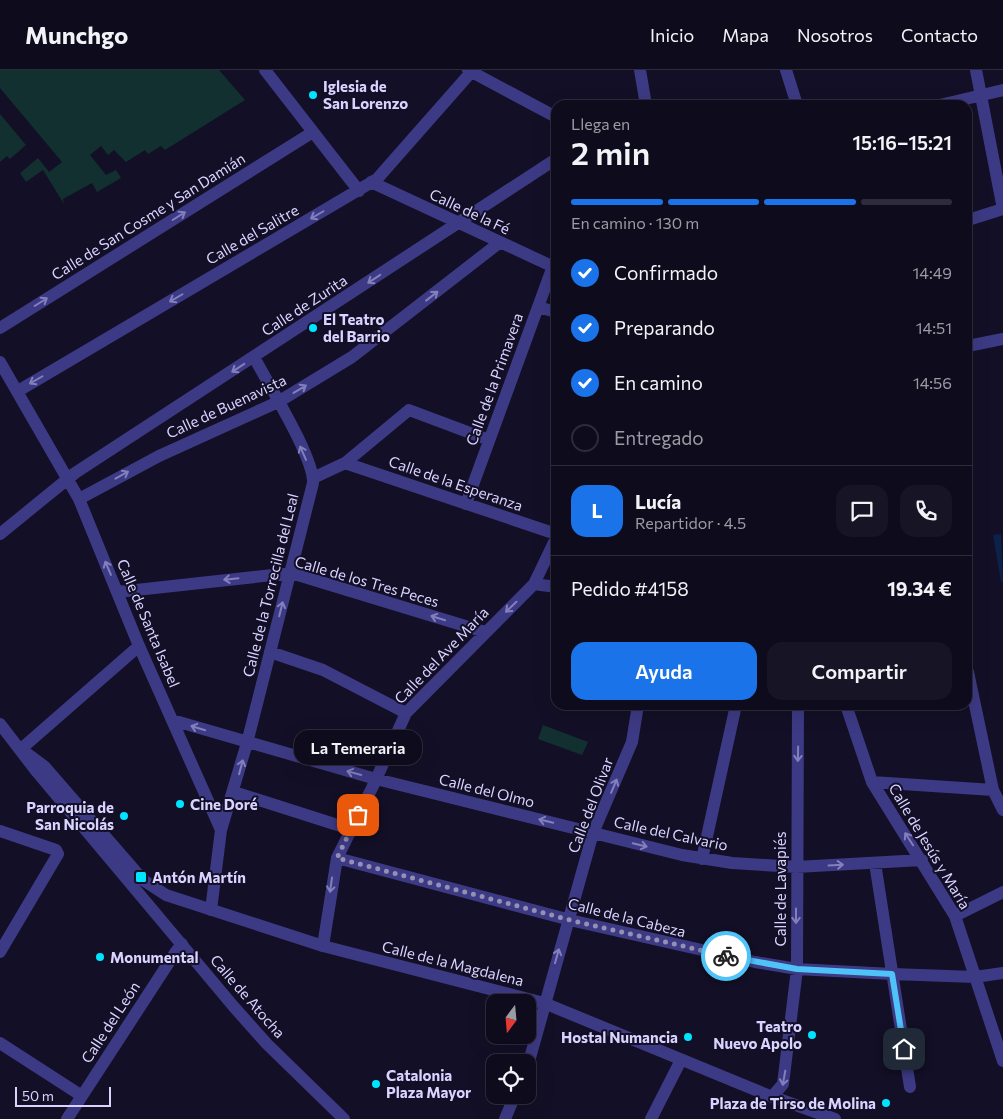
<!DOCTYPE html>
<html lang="es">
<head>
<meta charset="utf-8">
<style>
	body { margin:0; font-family:Commissioner,sans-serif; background:#171425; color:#f1f3f6; height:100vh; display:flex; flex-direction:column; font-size:19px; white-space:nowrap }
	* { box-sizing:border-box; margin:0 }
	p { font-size:16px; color:#9b9ba3 }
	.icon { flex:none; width:28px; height:28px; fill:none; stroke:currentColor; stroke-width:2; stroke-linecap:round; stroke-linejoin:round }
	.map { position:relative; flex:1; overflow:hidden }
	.details { position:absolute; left:551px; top:30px; width:421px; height:610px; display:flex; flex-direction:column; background:#0e0b1c; border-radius:15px; box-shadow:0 5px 20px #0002,0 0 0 1px #2e2b3b }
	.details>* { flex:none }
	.needle { width:32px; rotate:196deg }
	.buttons { position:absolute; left:486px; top:924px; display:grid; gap:10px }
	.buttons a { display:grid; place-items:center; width:50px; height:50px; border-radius:10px; background:#0e0b1c; box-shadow:0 5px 20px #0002,0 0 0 1px #2e2b3b; font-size:25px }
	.scale { position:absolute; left:15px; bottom:12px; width:96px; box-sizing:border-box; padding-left:5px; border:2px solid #d9d4ff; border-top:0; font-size:14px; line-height:18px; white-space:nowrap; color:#d9d4ff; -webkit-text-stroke:4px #130f26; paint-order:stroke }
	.pin { position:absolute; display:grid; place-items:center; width:42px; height:42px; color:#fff; margin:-21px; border-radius:10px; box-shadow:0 2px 8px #0006 }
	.courier { position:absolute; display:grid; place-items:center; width:50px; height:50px; margin:-25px; border:4px solid #4fc3f7; border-radius:50%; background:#fff; color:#222; box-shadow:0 1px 6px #0007 }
	.bubble { position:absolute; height:35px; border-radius:15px; background:#0e0b1c; box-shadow:0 5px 20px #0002,0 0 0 1px #2e2b3b; font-size:16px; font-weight:600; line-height:35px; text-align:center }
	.overview em { font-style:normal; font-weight:600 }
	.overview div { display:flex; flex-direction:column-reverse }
	.overview { display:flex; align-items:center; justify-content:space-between; height:85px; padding:0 20px }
	h1 { font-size:32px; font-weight:600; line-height:38px }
	.bar { display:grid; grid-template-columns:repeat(4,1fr); gap:8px 5px; align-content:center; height:60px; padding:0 20px }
	.bar i { height:6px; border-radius:4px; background:#2e2b3b }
	.bar .active { background:#1a73e8 }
	.bar p { grid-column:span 4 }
	.line { display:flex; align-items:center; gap:12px; padding:0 20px; border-top:1px solid #2e2b3b }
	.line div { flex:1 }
	.round { display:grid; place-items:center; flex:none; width:52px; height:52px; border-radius:15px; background:#171425 }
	ol { padding:0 20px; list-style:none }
	li { display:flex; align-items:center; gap:15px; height:55px }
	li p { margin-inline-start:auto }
	li .icon { padding:5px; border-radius:50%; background:#1a73e8; color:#fff; stroke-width:4 }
	li:last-child { color:#9b9ba3 }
	li i { width:28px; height:28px; border:2px solid #2e2b3b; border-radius:50% }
	.action { display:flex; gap:10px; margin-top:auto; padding:10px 20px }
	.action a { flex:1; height:58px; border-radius:15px; background:#1a73e8; color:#fff; font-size:20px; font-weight:600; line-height:58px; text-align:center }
	.action a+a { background:#171425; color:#f1f3f6 }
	header { display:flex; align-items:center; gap:30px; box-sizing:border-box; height:70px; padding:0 25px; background:#0e0b1c; border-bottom:1px solid #2e2b3b }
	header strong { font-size:24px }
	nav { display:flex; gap:28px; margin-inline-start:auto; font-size:18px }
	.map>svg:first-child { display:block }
	.green { fill:#12302f }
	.water { fill:#0c2248 }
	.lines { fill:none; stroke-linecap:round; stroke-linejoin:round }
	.minor { stroke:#3d3a85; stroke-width:12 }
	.tertiary { stroke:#3d3a85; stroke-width:12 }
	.oneway { stroke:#837fbc }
	.done { stroke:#948fb3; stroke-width:5; stroke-dasharray:0 9 }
	.route { stroke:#4fc3f7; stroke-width:6 }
	.poi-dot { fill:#00e5ff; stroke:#130f26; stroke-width:2 }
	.labels { text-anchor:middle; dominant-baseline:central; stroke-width:4; stroke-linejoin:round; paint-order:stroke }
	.poi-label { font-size:15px; font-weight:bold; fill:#d9d4ff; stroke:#130f26; text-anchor:start }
	.street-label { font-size:15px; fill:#d9d4ff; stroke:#130f26 }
</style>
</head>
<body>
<header>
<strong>Munchgo</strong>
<nav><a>Inicio</a><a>Mapa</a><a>Nosotros</a><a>Contacto</a></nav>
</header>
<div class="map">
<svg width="1003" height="1049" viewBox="0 0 1003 1049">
	<rect width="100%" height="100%" fill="#130f26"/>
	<path class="green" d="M0 0H219L245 30 165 80 161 76 148 84 145 80 126 92 114 80 108 85 101 76 90 85 106 105 116 100 121 108 97 122 92 113 63 129 64 134 43 100 26 112 20 103 38 88 49 102 62 92 0 18Z
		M0 44 26 75 10 89 7 86 0 92Z
		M543 655 588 672 582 685 538 669Z"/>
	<path class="water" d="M1001 464 1003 511 1001 512 993 465Z"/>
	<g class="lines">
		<path class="minor" d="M265 0 359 121
			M468 0 556 47
			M640 0 646 35
			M786 0 797 35
			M976 0 1003 139
			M940 35 1003 20
			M371 112 556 198
			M968 150 1003 139
			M538 237 556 242
			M0 258 313 62
			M968 276 1003 269
			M0 292 79 429 139 576 221 760 211 840
			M18 321 377 109 473 0
			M345 393 556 464
			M313 408 345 393 409 340 489 370
			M79 429 159 386 278 332 352 287 499 173
			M466 434 553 196
			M0 464 75 403 556 89
			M534 514 556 517
			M118 522 291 503 485 562
			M270 582 323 600 406 643
			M968 602 993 720 1003 740
			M846 635 872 712 955 846 1003 991
			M172 650 376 709 682 785 732 793 796 797 922 790
			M21 679 139 576
			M872 712 993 720
			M234 722 350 759
			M221 760 247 673 313 413C314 387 268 314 254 287
			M0 761 56 780 58 784 0 882
			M337 788 574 851 755 892 797 899 892 904 975 907 1003 903
			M702 789 736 635
			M875 793 910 1017
			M955 846 1003 822
			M323 876 337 788 373 716 406 643 534 514 556 468
			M0 973 82 1026
			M528 995 593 763 632 672 638 635
			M772 1027 783 1014 797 899 798 635
			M67 1049 175 883 182 874
			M505 1049 515 1025
			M651 1049 681 990"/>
		<path class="tertiary" d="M0 654 37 702 234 937 267 974 344 1049
			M21 679 44 696 143 810 166 825 323 876 544 933 770 1026 835 1049"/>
	</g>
	<defs><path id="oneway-shaft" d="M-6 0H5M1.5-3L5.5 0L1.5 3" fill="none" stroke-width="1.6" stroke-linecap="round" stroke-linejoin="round" transform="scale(1.25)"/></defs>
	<g class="oneway">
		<use href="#oneway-shaft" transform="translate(317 145) rotate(150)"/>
		<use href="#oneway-shaft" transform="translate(179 146) rotate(-32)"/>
		<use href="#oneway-shaft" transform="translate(374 209) rotate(147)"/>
		<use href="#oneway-shaft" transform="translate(432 226) rotate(-38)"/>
		<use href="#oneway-shaft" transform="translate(176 228) rotate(150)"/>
		<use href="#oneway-shaft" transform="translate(41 232) rotate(-32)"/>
		<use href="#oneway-shaft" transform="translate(238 298) rotate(147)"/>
		<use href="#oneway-shaft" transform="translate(36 310) rotate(150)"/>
		<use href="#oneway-shaft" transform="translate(300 319) rotate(-31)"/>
		<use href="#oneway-shaft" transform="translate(303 383) rotate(-114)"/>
		<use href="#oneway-shaft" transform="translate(122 405) rotate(-29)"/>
		<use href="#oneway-shaft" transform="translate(108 498) rotate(-113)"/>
		<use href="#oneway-shaft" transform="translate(231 509) rotate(174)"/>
		<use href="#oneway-shaft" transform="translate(511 537) rotate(136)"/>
		<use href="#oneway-shaft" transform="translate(281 539) rotate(-76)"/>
		<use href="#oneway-shaft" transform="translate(438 548) rotate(-163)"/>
		<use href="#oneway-shaft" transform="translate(198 658) rotate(-163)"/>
		<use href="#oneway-shaft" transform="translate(798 684) rotate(91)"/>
		<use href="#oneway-shaft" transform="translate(241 697) rotate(-75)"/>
		<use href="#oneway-shaft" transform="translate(354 703) rotate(-165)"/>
		<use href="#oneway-shaft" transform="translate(614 716) rotate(-67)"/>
		<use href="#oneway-shaft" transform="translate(546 751) rotate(-166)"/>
		<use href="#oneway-shaft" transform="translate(909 769) rotate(-123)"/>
		<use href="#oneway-shaft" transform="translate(640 775) rotate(14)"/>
		<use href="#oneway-shaft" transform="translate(836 795) rotate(-3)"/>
		<use href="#oneway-shaft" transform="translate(331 815) rotate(98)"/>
		<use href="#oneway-shaft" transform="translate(796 846) rotate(90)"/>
		<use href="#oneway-shaft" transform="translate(557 886) rotate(-74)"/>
		<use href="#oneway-shaft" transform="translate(784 1008) rotate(100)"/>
	</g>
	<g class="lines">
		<path class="done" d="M358 745 337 788 574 851 726 886"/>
		<path class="route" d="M726 886 797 899 892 904 904 979"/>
	</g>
	<g class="poi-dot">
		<circle cx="313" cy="25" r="5"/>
		<circle cx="313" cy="258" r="5"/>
		<circle cx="180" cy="734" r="5"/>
		<circle cx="124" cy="746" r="5"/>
		<rect x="135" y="801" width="12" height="12" rx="2.5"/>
		<circle cx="100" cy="887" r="5"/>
		<circle cx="812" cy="965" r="5"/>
		<circle cx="688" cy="967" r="5"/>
		<circle cx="376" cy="1014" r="5"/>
		<circle cx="886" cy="1033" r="5"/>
	</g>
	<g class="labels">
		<g class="poi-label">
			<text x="323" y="16">Iglesia de<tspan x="323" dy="17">San Lorenzo</tspan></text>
			<text x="323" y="249">El Teatro<tspan x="323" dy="17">del Barrio</tspan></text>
			<text x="190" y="734">Cine Doré</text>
			<text x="114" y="737" text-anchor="end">Parroquia de<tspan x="114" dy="17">San Nicolás</tspan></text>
			<text x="152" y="807">Antón Martín</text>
			<text x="110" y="887">Monumental</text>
			<text x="802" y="956" text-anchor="end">Teatro<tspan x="802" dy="17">Nuevo Apolo</tspan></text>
			<text x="678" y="967" text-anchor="end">Hostal Numancia</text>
			<text x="386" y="1005">Catalonia<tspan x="386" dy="17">Plaza Mayor</tspan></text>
			<text x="876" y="1033" text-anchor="end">Plaza de Tirso de Molina</text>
		</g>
		<g class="street-label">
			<text transform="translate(470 141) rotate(25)">Calle de la Fé</text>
			<text transform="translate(148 146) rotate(-32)">Calle de San Cosme y San Damián</text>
			<text transform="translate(252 164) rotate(-30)">Calle del Salitre</text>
			<text transform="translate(304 235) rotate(-33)">Calle de Zurita</text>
			<text transform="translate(494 309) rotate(-70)">Calle de la Primavera</text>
			<text transform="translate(226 336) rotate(-25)">Calle de Buenavista</text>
			<text transform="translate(456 413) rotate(19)">Calle de la Esperanza</text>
			<text transform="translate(367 511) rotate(16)">Calle de los Tres Peces</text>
			<text transform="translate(270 515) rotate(-76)">Calle de la Torrecilla del Leal</text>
			<text transform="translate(149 553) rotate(67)">Calle de Santa Isabel</text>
			<text transform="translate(441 585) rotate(-46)">Calle del Ave María</text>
			<text transform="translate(487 720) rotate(14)">Calle del Olmo</text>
			<text transform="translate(590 735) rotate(-69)">Calle del Olivar</text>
			<text transform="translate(671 763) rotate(12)">Calle del Calvario</text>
			<text transform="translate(930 776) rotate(59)">Calle de Jesús y María</text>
			<text transform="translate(780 819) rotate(-90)">Calle de Lavapiés</text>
			<text transform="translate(627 847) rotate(14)">Calle de la Cabeza</text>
			<text transform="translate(453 893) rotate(14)">Calle de la Magdalena</text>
			<text transform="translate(248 926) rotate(49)">Calle de Atocha</text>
			<text transform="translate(110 952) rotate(-57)">Calle del León</text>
		</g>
	</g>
</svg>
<div class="buttons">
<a><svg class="needle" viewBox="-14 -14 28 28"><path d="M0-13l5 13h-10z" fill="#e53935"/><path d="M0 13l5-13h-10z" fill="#9b9ba3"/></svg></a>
<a><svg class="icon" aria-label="locate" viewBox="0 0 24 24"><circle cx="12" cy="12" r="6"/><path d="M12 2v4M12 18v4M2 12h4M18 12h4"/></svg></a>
</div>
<div class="scale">50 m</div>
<div class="pin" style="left:358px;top:745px;background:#ea580c"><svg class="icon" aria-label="bag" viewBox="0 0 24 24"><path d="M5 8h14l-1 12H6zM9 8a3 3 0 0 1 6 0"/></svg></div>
<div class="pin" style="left:904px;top:979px;background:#1f2937"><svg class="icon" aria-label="home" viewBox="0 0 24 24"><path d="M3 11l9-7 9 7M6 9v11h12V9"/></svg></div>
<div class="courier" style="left:726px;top:886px"><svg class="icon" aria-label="bike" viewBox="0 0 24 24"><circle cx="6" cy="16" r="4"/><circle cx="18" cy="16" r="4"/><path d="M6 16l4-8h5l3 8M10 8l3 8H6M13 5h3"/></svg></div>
<div class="bubble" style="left:294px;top:660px;width:128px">La Temeraria</div>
<section class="details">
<div class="overview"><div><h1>2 min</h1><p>Llega en</p></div><em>15:16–15:21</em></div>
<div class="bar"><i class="active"></i><i class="active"></i><i class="active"></i><i></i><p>En camino · 130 m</p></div>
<ol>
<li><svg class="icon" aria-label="check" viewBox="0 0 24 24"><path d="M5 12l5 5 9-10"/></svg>Confirmado<p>14:49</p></li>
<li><svg class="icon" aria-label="check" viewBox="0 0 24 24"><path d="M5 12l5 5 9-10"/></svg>Preparando<p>14:51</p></li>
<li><svg class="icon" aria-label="check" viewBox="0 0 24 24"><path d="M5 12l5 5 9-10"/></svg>En camino<p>14:56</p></li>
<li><i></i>Entregado</li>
</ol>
<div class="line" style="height:90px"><b class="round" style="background:#1a73e8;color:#fff">L</b><div><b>Lucía</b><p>Repartidor · 4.5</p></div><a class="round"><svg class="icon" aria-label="chat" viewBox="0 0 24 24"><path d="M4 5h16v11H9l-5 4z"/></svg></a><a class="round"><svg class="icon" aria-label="phone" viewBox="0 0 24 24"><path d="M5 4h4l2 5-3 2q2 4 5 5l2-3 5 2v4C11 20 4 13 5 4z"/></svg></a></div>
<div class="line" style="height:65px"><div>Pedido #4158</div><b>19.34 €</b></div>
<div class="action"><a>Ayuda</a><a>Compartir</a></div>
</section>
</div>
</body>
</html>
